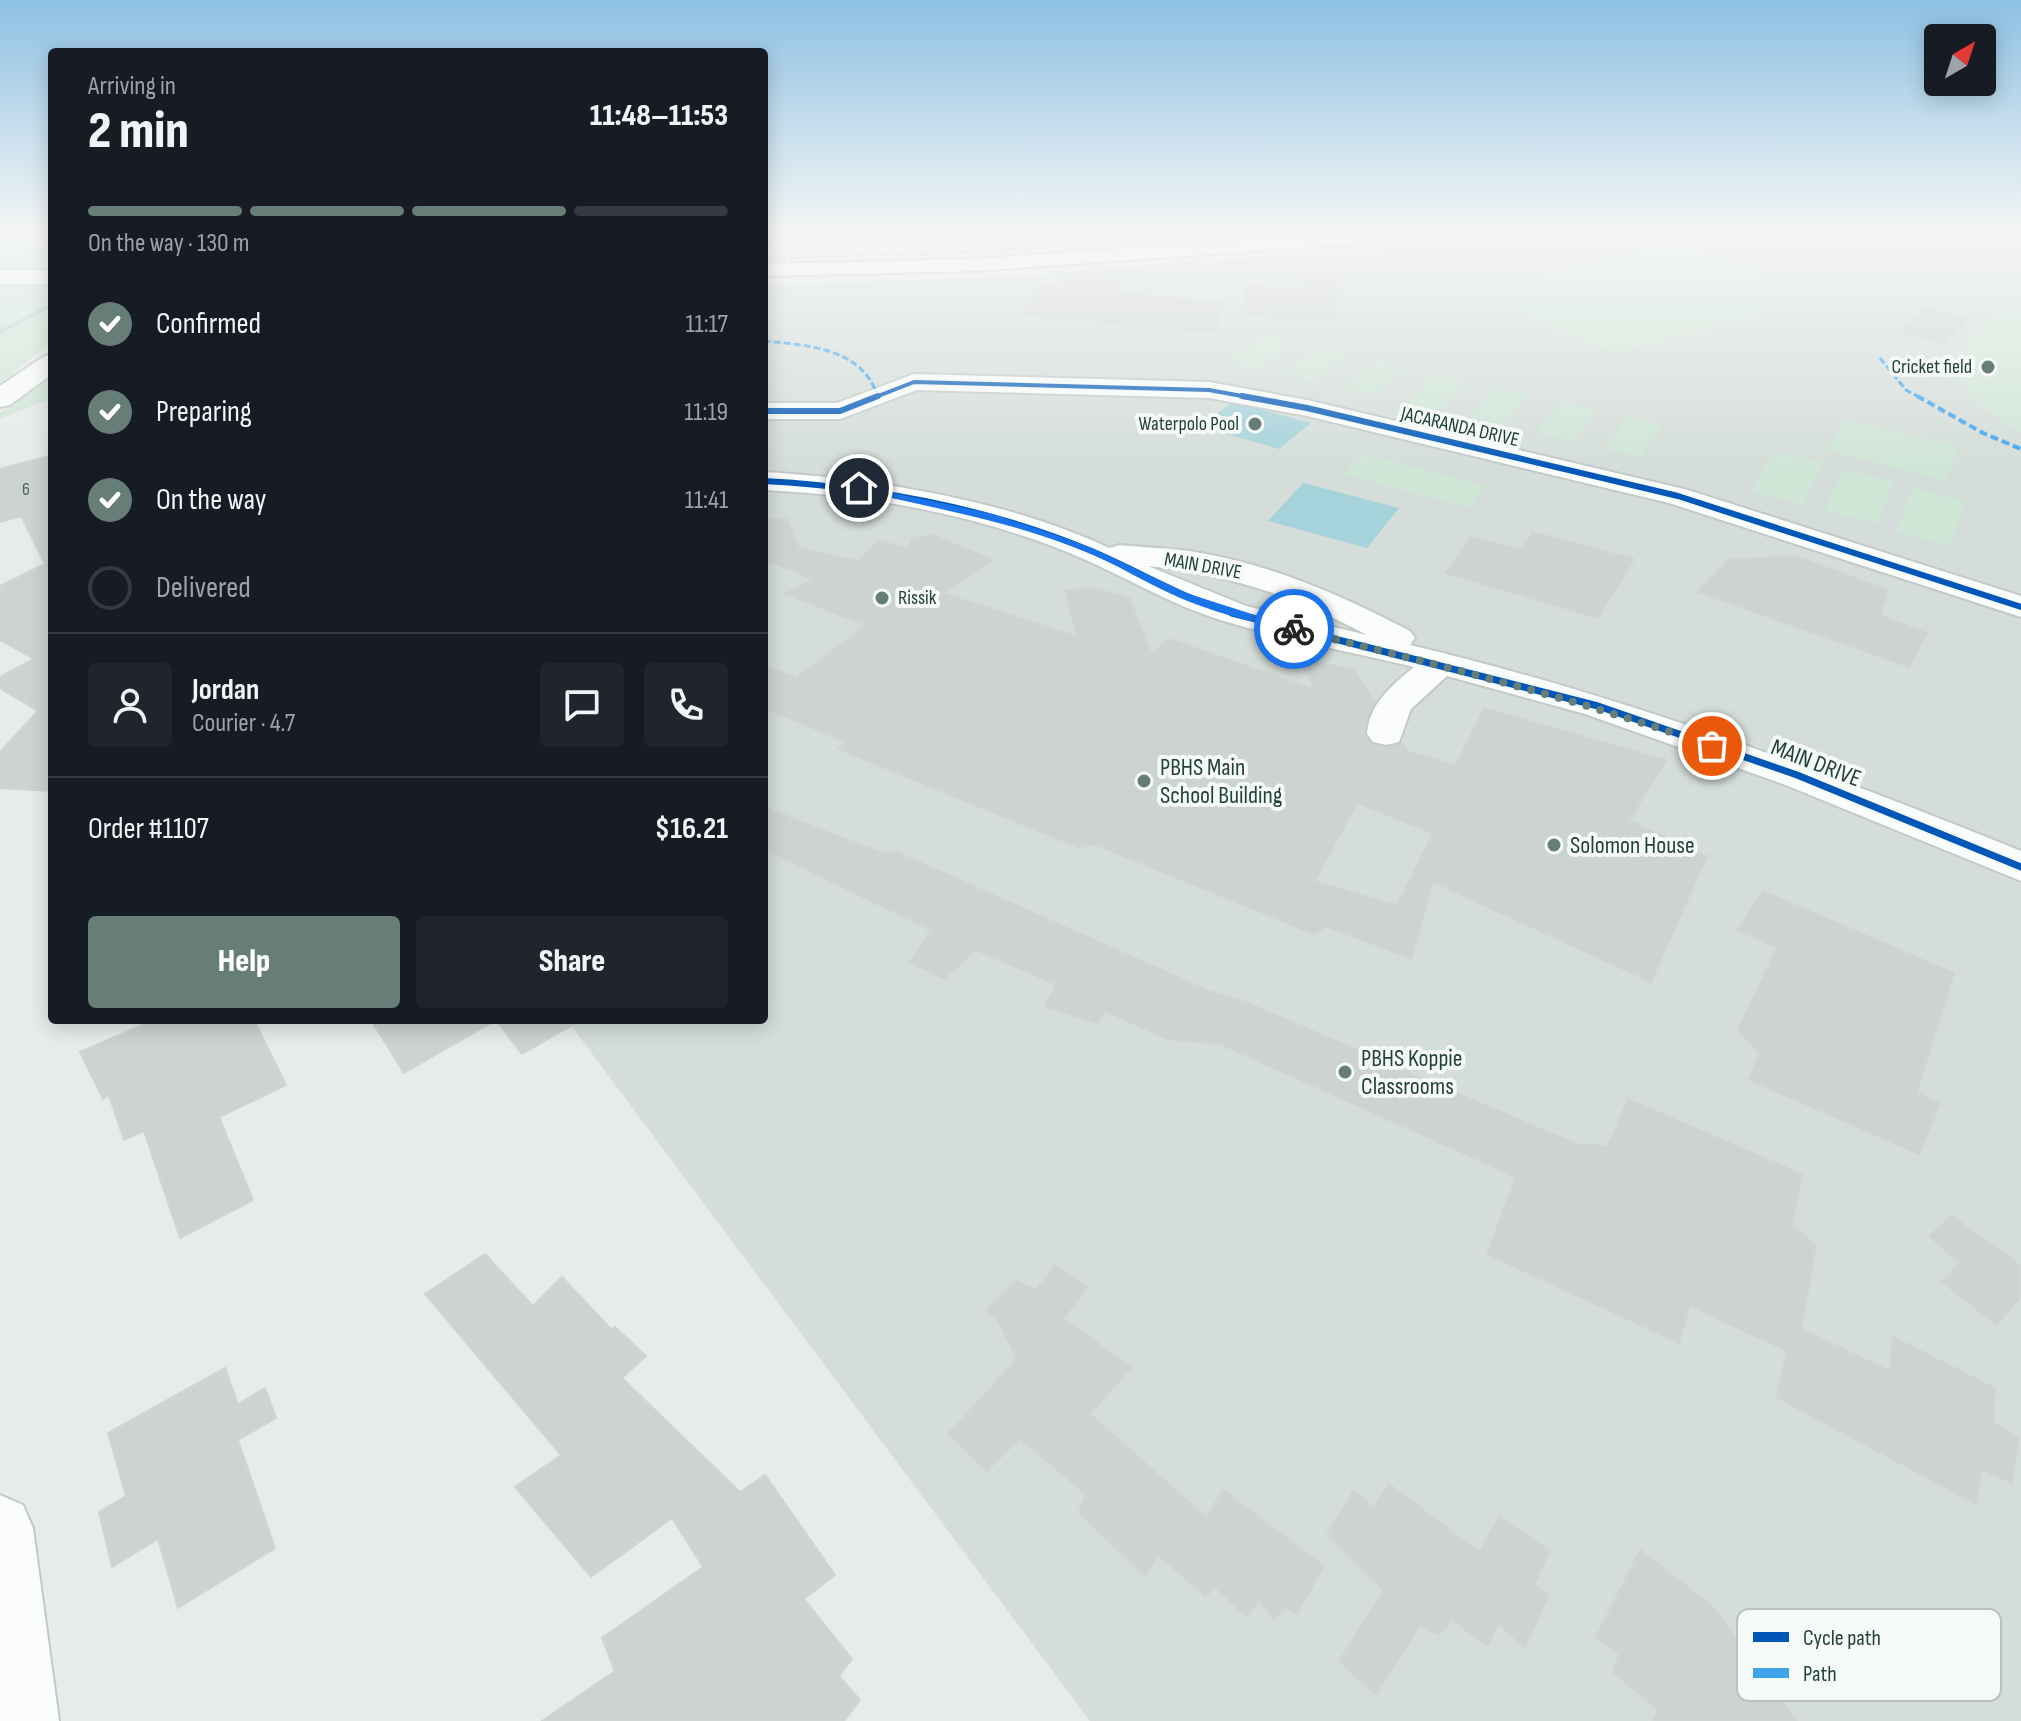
<!DOCTYPE html>
<html lang="en">
<head>
<meta charset="utf-8">
<style>
	body { margin:0; font-family:"Sofia Sans Condensed",sans-serif; background:#20242c; color:#f1f3f6; height:100vh; display:flex; flex-direction:column; font-size:30px; white-space:nowrap }
	* { box-sizing:border-box; margin:0 }
	p { font-size:26px; color:#9ea1a6 }
	.icon { flex:none; width:44px; height:44px; fill:none; stroke:currentColor; stroke-width:2; stroke-linecap:round; stroke-linejoin:round }
	.map { position:relative; flex:1; overflow:hidden }
	.panel { position:absolute; left:48px; top:48px; width:720px; height:976px; display:flex; flex-direction:column; background:#171b24; border-radius:8px; box-shadow:0 4px 20px #0003 }
	.panel>* { flex:none }
	.needle { width:52px; rotate:39deg }
	.buttons { position:absolute; left:1924px; top:24px; display:grid; gap:16px }
	.buttons a { display:grid; place-items:center; width:72px; height:72px; border-radius:8px; background:#171b24; box-shadow:0 4px 20px #0003; font-size:40px }
	.pin { position:absolute; display:grid; place-items:center; width:68px; height:68px; color:#fff; margin:-34px; border:4px solid #fff; border-radius:50%; box-shadow:0 2px 8px #0007 }
	.courier { position:absolute; display:grid; place-items:center; width:80px; height:80px; margin:-40px; border:6px solid #1a73e8; border-radius:50%; background:#fff; color:#222; box-shadow:0 2px 10px #0007 }
	.summary em { font-style:normal; font-weight:800 }
	.summary div { display:flex; flex-direction:column-reverse }
	.summary { display:flex; align-items:center; justify-content:space-between; height:136px; padding:0 40px }
	h1 { font-size:52px; font-weight:800; line-height:60px }
	.bar { display:grid; grid-template-columns:repeat(4,1fr); gap:12px 8px; align-content:center; height:96px; padding:0 40px }
	.bar i { height:10px; border-radius:6px; background:#363941 }
	.bar .on { background:#677d77 }
	.bar p { grid-column:span 4 }
	.line { display:flex; align-items:center; gap:20px; padding:0 40px; border-top:2px solid #363941 }
	.line div { flex:1 }
	.round { display:grid; place-items:center; flex:none; width:84px; height:84px; border-radius:8px; background:#20242c }
	ol { padding:0 40px; list-style:none }
	li { display:flex; align-items:center; gap:24px; height:88px }
	li p { margin-inline-start:auto }
	li .icon { padding:8px; border-radius:50%; background:#677d77; color:#fff; stroke-width:4 }
	li:last-child { color:#9ea1a6 }
	li i { width:44px; height:44px; border:4px solid #363941; border-radius:50% }
	.action { display:flex; gap:16px; margin-top:auto; padding:16px 40px }
	.action a { flex:1; height:92px; border-radius:8px; background:#677d77; color:#fff; font-size:32px; font-weight:800; line-height:92px; text-align:center }
	.action a+a { background:#20242c; color:#f1f3f6 }
	.map>svg:first-child { display:block }
	.built { fill:#d4ddd9 }
	.green { fill:#cfe5d6 }
	.water { fill:#a6d3db }
	.lines { fill:none; stroke-linecap:round; stroke-linejoin:round }
	.stream { fill:#a6d3db; fill-rule:evenodd }
	.building { fill:#cdd3d1; stroke:#cfd5d2; stroke-width:2; fill-rule:evenodd }
	.minor-casing { stroke:#c3c9c6; stroke-width:4 }
	.secondary-casing { stroke:#c2c9c6; stroke-width:4 }
	.minor { fill:#fbfcfc; fill-rule:evenodd }
	.secondary { fill:#fbfcfc; fill-rule:evenodd }
	.rail { stroke:#c7cdcb; stroke-width:3; stroke-dasharray:9 4; stroke-linecap:butt }
	.quiet-far1 { stroke:#3ea4ec; stroke-width:3; stroke-dasharray:7 3; stroke-linecap:butt }
	.quiet { stroke:#3ea4ec; stroke-width:4; stroke-dasharray:8 4; stroke-linecap:butt }
	.cycleway-far2-casing { stroke:#f5faf8; stroke-width:7 }
	.cycleway-far1-casing { stroke:#f5faf8; stroke-width:10 }
	.cycleway-casing { stroke:#f5faf8; stroke-width:12 }
	.cycleway-far2 { stroke:#0057b8; stroke-width:4 }
	.cycleway-far1 { stroke:#0057b8; stroke-width:6 }
	.cycleway { stroke:#0057b8; stroke-width:7 }
	.route { fill:#1a73e8 }
	.done { stroke:#677d77; stroke-width:8; stroke-dasharray:0 14.4 }
	.poi-dot { fill:#677d77; stroke:#f5faf8; stroke-width:3 }
	.labels { text-anchor:middle; dominant-baseline:central; stroke-width:8; stroke-linejoin:round; paint-order:stroke }
	.far-number-label { font-size:18px; fill:#4e6660 }
	.far-poi-label { font-size:20px; fill:#224139; stroke:#f5faf8; text-anchor:end }
	.far-street-label { font-size:20px; fill:#224139; stroke:#f5faf8 }
	.street-label { font-size:24px; fill:#224139; stroke:#f5faf8 }
	.poi-label { font-size:24px; fill:#224139; stroke:#f5faf8; text-anchor:start }
	.key { fill:#f5faf8; stroke:#b6c2bf; stroke-width:2 }
	.key-label { font-size:22px; fill:#224139 }
</style>
</head>
<body>
<div class="map">
<svg width="2021" height="1721" viewBox="0 0 2021 1721">
	<rect width="100%" height="100%" fill="#e6ece9"/>
	<path class="built" d="M1664 229H1865L1922 236 1973 248 1988 245 2021 248V1721H1090L567 1020H764V285L996 277Z"/>
	<path class="green" d="M0 229H52V267L0 269Z
		M1677 244 1825 297 1615 353 1474 291Z
		M0 283H52V342L0 383Z
		M2021 304V432C1990 414 1957 395 1954 357L1990 316Z
		M1262 336 1290 343 1257 369 1228 362Z
		M1316 348 1345 355 1313 381 1284 374Z
		M1374 361 1404 368 1374 395 1343 388Z
		M1435 375 1466 382 1438 411 1406 403Z
		M52 377V398L0 419V413Z
		M1497 388 1529 395 1503 425 1470 417Z
		M1562 402 1596 410 1572 441 1537 432Z
		M1627 417 1662 425 1641 457 1605 449Z
		M1845 420 1960 447 1945 480 1826 450Z
		M1774 451 1823 463 1802 504 1752 491Z
		M1363 454 1486 486 1469 508 1343 474Z
		M1844 469 1894 481 1877 524 1824 511Z
		M1913 488 1965 501 1951 546 1896 532Z"/>
	<path class="water" d="M1233 402 1311 423 1279 449 1199 426Z
		M1303 483 1399 508 1367 548 1268 521Z"/>
	<g class="lines">
		<path class="stream" d="M52 303V307L0 334V330Z"/>
	</g>
	<path class="building" d="M1308 271 1339 273 1333 322 1241 314 1248 285 1305 290Z
		M1067 278 1122 282 1117 293 1224 302 1215 333 1022 315 1039 285 1062 287Z
		M1923 308 1969 318 1943 343 1899 332Z
		M52 455V791L0 788V752L38 711 0 688V677L34 659 0 640V586L45 564 21 516 0 522V469Z
		M788 519 799 548 858 561 878 540 908 549 912 538 933 535 993 560 942 593 1077 636 1065 590 1098 589 1130 599 1151 653 1170 639 1316 690 1297 658 1354 670 1375 702 1364 734 1372 745 1387 748 1402 743 1408 752 1456 765 1484 708 1666 760 1629 821 1707 856 1651 982 1433 882 1411 959 1326 926 1314 934 1094 844 1080 848 838 749 846 742 764 708V665L796 678 866 625 785 594 813 579 764 559V520ZM1357 803 1433 833 1397 906 1315 881Z
		M1533 532 1634 559 1598 618 1445 573 1472 537 1520 550Z
		M1795 556 1889 590 1880 615 1927 633 1909 667 1698 592 1728 560Z
		M764 807 884 854 897 852 1209 991 1248 1003 1576 1144 1608 1146 1628 1099 1802 1174 1792 1225 1816 1246 1801 1329 1890 1371 1893 1337 1995 1388 1993 1423 2019 1438 2012 1483 1981 1469 1976 1504 1776 1397 1787 1351 1690 1306 1679 1343 1487 1254 1516 1177 1220 1044 1167 1039 1105 1011 1096 1023 1045 1006 1057 985 976 950 944 979 910 962 931 930 764 849Z
		M1763 891 1954 973 1917 1092 1940 1104 1919 1154 1749 1080 1760 1053 1738 1030 1777 948 1738 930Z
		M154 1020H254L286 1085 219 1117 253 1200 180 1238 144 1131 124 1140 109 1095 103 1099 80 1052Z
		M371 1020H496L404 1073Z
		M496 1020H581L522 1054Z
		M1952 1216 2021 1266V1296L1997 1325 1942 1282 1960 1263 1929 1236Z
		M485 1254 533 1306 562 1277 612 1330 615 1327 646 1356 622 1378 740 1492 765 1475 835 1575 804 1599 852 1659 839 1676 860 1700 844 1721H542L615 1671 602 1638 703 1567 672 1518 591 1577 515 1487 561 1455 425 1294Z
		M1055 1266 1088 1287 1063 1319 1132 1367 1090 1414 1206 1517 1223 1490 1324 1566 1297 1614 1285 1607 1274 1619 1259 1601 1246 1617 1216 1588 1205 1596 1158 1555 1145 1577 1079 1512 1086 1494 1020 1438 987 1471 948 1434 1017 1359 997 1319 986 1311 1016 1281 1036 1290Z
		M225 1368 238 1404 265 1388 276 1418 238 1440 275 1548 178 1608 158 1539 112 1567 99 1512 126 1496 108 1433Z
		M1389 1484 1479 1552 1499 1517 1550 1551 1534 1585 1548 1596 1525 1648 1498 1623 1488 1646 1452 1620 1438 1635 1420 1625 1376 1695 1339 1661 1384 1590 1327 1535 1353 1491 1374 1507Z
		M1640 1550 1713 1607 1796 1721H1653L1658 1710 1613 1672 1619 1654 1596 1637Z"/>
	<g class="lines">
		<defs>
			<path id="minor" d="M1395 229H1489L1479 235 975 271 764 276V264L975 259Z
				M1944 229 2021 230V242L1954 235Z
				M0 270H52V284H0Z
				M914 374 1209 382 1307 400 1688 490 2021 596V617L1669 503 1307 416 1209 398 917 390 840 419H764V403H837Z
				M764 472C872 478 1011 501 1109 548L1120 545C1147 548 1174 548 1201 553 1275 566 1344 596 1410 631L1415 638 1410 645C1621 695 1821 770 2021 851V881L1783 784 1585 714 1447 676 1411 709 1399 742 1386 745 1373 742 1367 734C1369 704 1392 685 1414 667 1351 652 1286 640 1224 621 1173 606 1128 578 1079 557 981 515 870 495 764 490ZM1148 566C1227 573 1298 598 1367 635L1246 606Z
				M0 1495 23 1505 33 1528 59 1721H0Z"/>
			<path id="secondary" d="M52 354V374L10 405 0 407V386L43 357Z"/>
		</defs>
		<use href="#minor" class="minor-casing"/>
		<use href="#secondary" class="secondary-casing"/>
		<use href="#minor" class="minor"/>
		<use href="#secondary" class="secondary"/>
		<path class="rail" d="M764 246 843 245 1112 229
			M764 258 951 253 1319 229"/>
		<path class="quiet-far1" d="M764 341C807 345 862 348 877 395
			M1880 358 1906 390 1921 398"/>
		<path class="quiet" d="M1917 396 1983 433 2021 449"/>
		<defs>
			<path id="cycleway-far2" d="M873 398 914 382 1209 390 1253 398"/>
			<path id="cycleway-far1" d="M1242 396 1307 408 1678 496 2021 607
				M764 411H840L878 396
				M764 481C874 487 987 508 1089 550 1140 571 1186 601 1240 615"/>
			<path id="cycleway" d="M1232 613 1598 706 1797 775 2021 867"/>
		</defs>
		<use href="#cycleway-far2" class="cycleway-far2-casing"/>
		<use href="#cycleway-far1" class="cycleway-far1-casing"/>
		<use href="#cycleway" class="cycleway-casing"/>
		<use href="#cycleway-far2" class="cycleway-far2"/>
		<use href="#cycleway-far1" class="cycleway-far1"/>
		<use href="#cycleway" class="cycleway"/>
	</g>
	<linearGradient id="sky" x2="0" y2="1"><stop stop-color="#8dc0e3"/><stop offset="0.49" stop-color="#f4f6f5"/><stop offset="1" stop-color="#f4f6f5" stop-opacity="0"/></linearGradient>
	<rect width="2021" height="470" fill="url(#sky)"/>
	<path class="route" d="M859 486 989 513 1041 530 1092 548 1186 593 1299 629 1294 632C1255 622 1215 613 1178 597 1146 583 1116 564 1085 551 1010 521 933 508 856 490Z"/>
	<g class="lines">
		<path class="done" d="M1294 629C1435 664 1574 698 1712 746"/>
	</g>
	<g class="poi-dot">
		<circle cx="1988" cy="367" r="8"/>
		<circle cx="1255" cy="424" r="8"/>
		<circle cx="882" cy="598" r="8"/>
		<circle cx="1144" cy="781" r="8"/>
		<circle cx="1554" cy="845" r="8"/>
		<circle cx="1345" cy="1072" r="8"/>
	</g>
	<g class="labels">
		<g class="far-number-label">
			<text x="26" y="489">6</text>
		</g>
		<g class="far-poi-label">
			<text x="1972" y="367">Cricket field</text>
			<text x="1239" y="424">Waterpolo Pool</text>
			<text x="898" y="598" text-anchor="start">Rissik</text>
		</g>
		<g class="far-street-label">
			<text transform="translate(1460 427) rotate(13)">JACARANDA DRIVE</text>
			<text transform="translate(1203 566) rotate(10)">MAIN DRIVE</text>
		</g>
		<g class="street-label">
			<text transform="translate(1816 763) rotate(21)">MAIN DRIVE</text>
		</g>
		<g class="poi-label">
			<text x="1160" y="767">PBHS Main<tspan x="1160" dy="28">School Building</tspan></text>
			<text x="1570" y="845">Solomon House</text>
			<text x="1361" y="1058">PBHS Koppie<tspan x="1361" dy="28">Classrooms</tspan></text>
		</g>
	</g>
	<rect x="1737" y="1609" width="264" height="92" rx="12" class="key"/>
	<rect x="1753" y="1632" width="36" height="10" fill="#0057b8"/>
	<rect x="1753" y="1668" width="36" height="10" fill="#3ea4ec"/>
	<g class="key-label">
		<text x="1803" y="1645">Cycle path</text>
		<text x="1803" y="1681">Path</text>
	</g>
</svg>
<div class="buttons">
<a><svg class="needle" viewBox="-14 -14 28 28"><path d="M0-13l5 13h-10z" fill="#e53935"/><path d="M0 13l5-13h-10z" fill="#9ea1a6"/></svg></a>
</div>
<div class="pin" style="left:1712px;top:746px;background:#ea580c"><svg class="icon" aria-label="bag" viewBox="0 0 24 24"><path d="M5 8h14l-1 12H6zM9 8a3 3 0 0 1 6 0"/></svg></div>
<div class="pin" style="left:859px;top:488px;background:#1f2937"><svg class="icon" aria-label="home" viewBox="0 0 24 24"><path d="M3 11l9-7 9 7M6 9v11h12V9"/></svg></div>
<div class="courier" style="left:1294px;top:629px"><svg class="icon" aria-label="bike" viewBox="0 0 24 24"><circle cx="6" cy="16" r="4"/><circle cx="18" cy="16" r="4"/><path d="M6 16l4-8h5l3 8M10 8l3 8H6M13 5h3"/></svg></div>
<section class="panel">
<div class="summary"><div><h1>2 min</h1><p>Arriving in</p></div><em>11:48–11:53</em></div>
<div class="bar"><i class="on"></i><i class="on"></i><i class="on"></i><i></i><p>On the way · 130 m</p></div>
<ol>
<li><svg class="icon" aria-label="check" viewBox="0 0 24 24"><path d="M5 12l5 5 9-10"/></svg>Confirmed<p>11:17</p></li>
<li><svg class="icon" aria-label="check" viewBox="0 0 24 24"><path d="M5 12l5 5 9-10"/></svg>Preparing<p>11:19</p></li>
<li><svg class="icon" aria-label="check" viewBox="0 0 24 24"><path d="M5 12l5 5 9-10"/></svg>On the way<p>11:41</p></li>
<li><i></i>Delivered</li>
</ol>
<div class="line" style="height:144px"><a class="round"><svg class="icon" aria-label="person" viewBox="0 0 24 24"><circle cx="12" cy="8" r="4"/><path d="M4 21q1-7 8-7t8 7"/></svg></a><div><b>Jordan</b><p>Courier · 4.7</p></div><a class="round"><svg class="icon" aria-label="chat" viewBox="0 0 24 24"><path d="M4 5h16v11H9l-5 4z"/></svg></a><a class="round"><svg class="icon" aria-label="phone" viewBox="0 0 24 24"><path d="M5 4h4l2 5-3 2q2 4 5 5l2-3 5 2v4C11 20 4 13 5 4z"/></svg></a></div>
<div class="line" style="height:104px"><div>Order #1107</div><b>$16.21</b></div>
<div class="action"><a>Help</a><a>Share</a></div>
</section>
</div>
</body>
</html>
